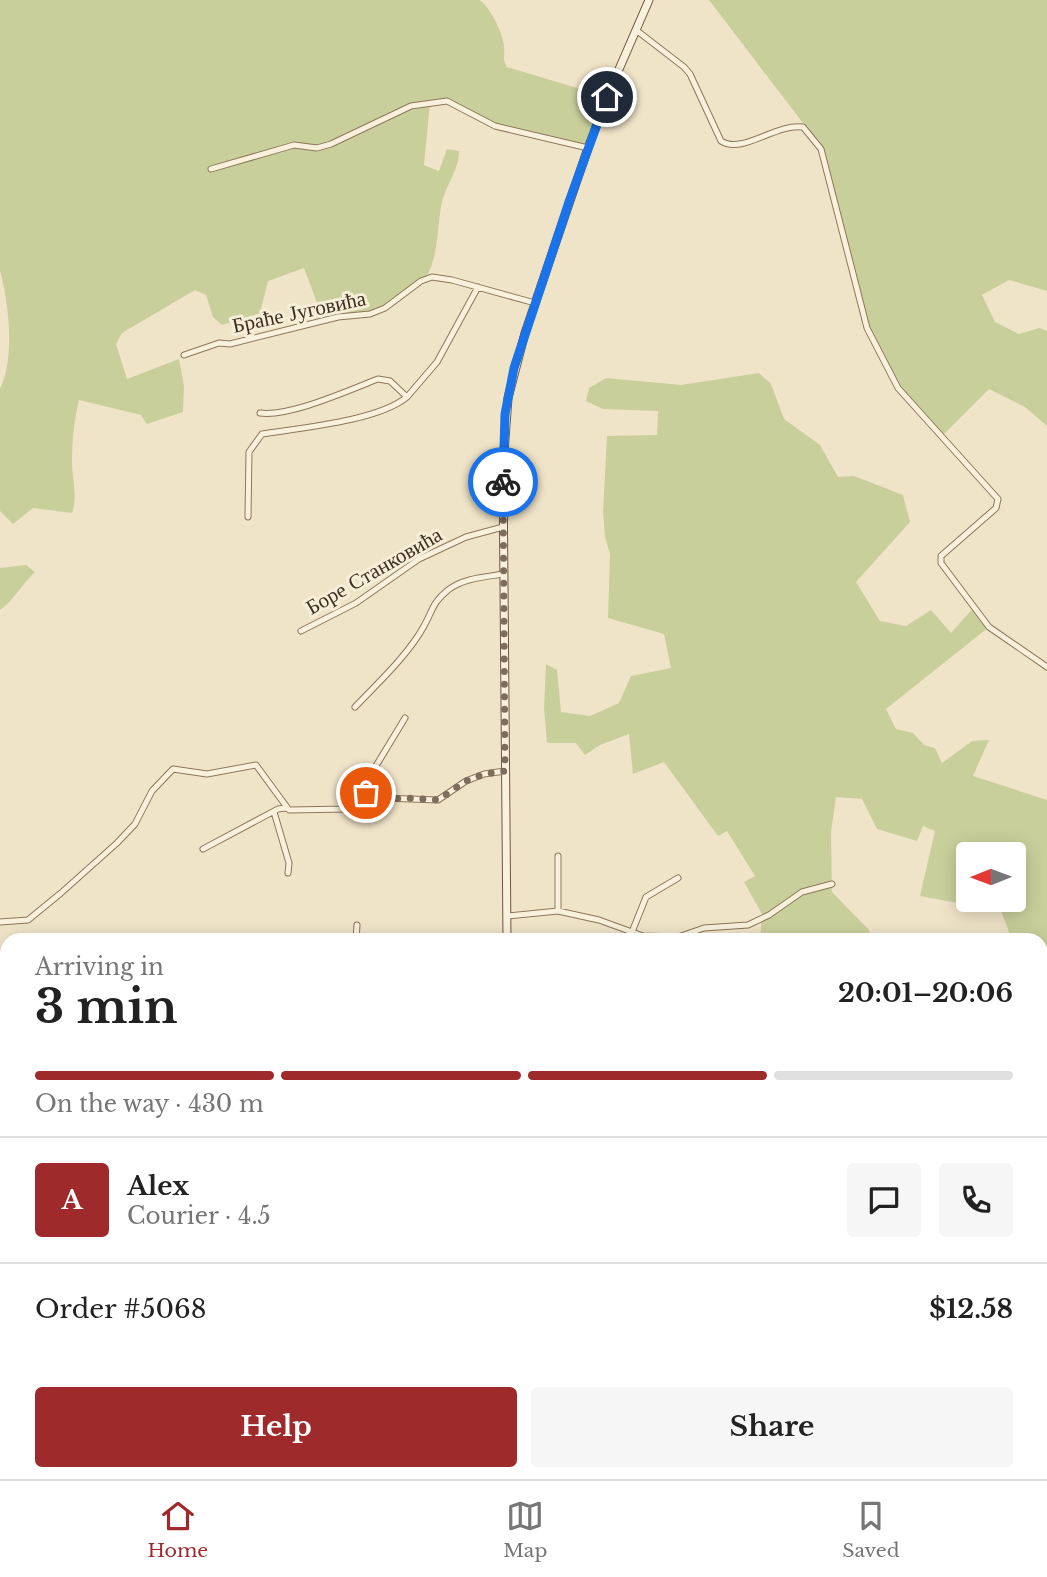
<!DOCTYPE html>
<html lang="en">
<head>
<meta charset="utf-8">
<style>
	body { margin:0; font-family:"Libre Baskerville",serif; background:#f6f6f6; color:#222; height:100vh; display:flex; flex-direction:column; font-size:26px; white-space:nowrap }
	* { box-sizing:border-box; margin:0 }
	p { font-size:23px; color:#767676 }
	.icon { flex:none; width:38px; height:38px; fill:none; stroke:currentColor; stroke-width:2; stroke-linecap:round; stroke-linejoin:round }
	.map { position:relative; flex:1; overflow:hidden }
	.side { position:absolute; left:0px; top:933px; width:1048px; height:548px; display:flex; flex-direction:column; background:#fff; border-radius:21px 21px 0 0; box-shadow:0 4px 18px #0003 }
	.side>* { flex:none }
	.needle { width:46px; rotate:269deg }
	.fabs { position:absolute; left:956px; top:842px; display:grid; gap:14px }
	.fabs a { display:grid; place-items:center; width:70px; height:70px; border-radius:7px; background:#fff; box-shadow:0 4px 18px #0003; font-size:35px }
	.pin { position:absolute; display:grid; place-items:center; width:60px; height:60px; color:#fff; margin:-30px; border:4px solid #fff; border-radius:50%; box-shadow:0 2px 7px #0007 }
	.courier { position:absolute; display:grid; place-items:center; width:70px; height:70px; margin:-35px; border:5px solid #1a73e8; border-radius:50%; background:#fff; color:#222; box-shadow:0 2px 9px #0007 }
	.summary em { font-style:normal; font-weight:800 }
	.summary div { display:flex; flex-direction:column-reverse }
	.summary { display:flex; align-items:center; justify-content:space-between; height:119px; padding:0 35px }
	h1 { font-size:46px; font-weight:800; line-height:52px }
	.bar { display:grid; grid-template-columns:repeat(4,1fr); gap:10px 7px; align-content:center; height:84px; padding:0 35px }
	.bar i { height:9px; border-radius:5px; background:#e0e0e0 }
	.bar .active { background:#9e2a2b }
	.bar p { grid-column:span 4 }
	.line { display:flex; align-items:center; gap:18px; padding:0 35px; border-top:2px solid #e0e0e0 }
	.line div { flex:1 }
	.round { display:grid; place-items:center; flex:none; width:74px; height:74px; border-radius:7px; background:#f6f6f6 }
	.action { display:flex; gap:14px; margin-top:auto; padding:14px 35px }
	.action a { flex:1; height:80px; border-radius:7px; background:#9e2a2b; color:#fff; font-size:28px; font-weight:800; line-height:80px; text-align:center }
	.action a+a { background:#f6f6f6; color:#222 }
	.tabs { display:flex; justify-content:space-around; align-items:center; height:98px; border-top:2px solid #e0e0e0; background:#fff; font-size:19px; color:#767676 }
	.tabs a { display:grid; justify-items:center; gap:4px }
	.tabs .active { color:#9e2a2b }
	.map>svg:first-child { display:block }
	.farmland { fill:#e6deb5 }
	.green { fill:#c9cf9b; fill-rule:evenodd }
	.lines { fill:none; stroke-linecap:round; stroke-linejoin:round }
	.street-casing { stroke:#8d765c; stroke-width:7 }
	.secondary-casing { stroke:#6f573f; stroke-width:9 }
	.street { stroke:#faf1dc; stroke-width:5 }
	.secondary { stroke:#faf1dc; stroke-width:7 }
	.done { stroke:#7c6e5b; stroke-width:7; stroke-dasharray:0 12.6 }
	.route { stroke:#1a73e8; stroke-width:9 }
	.labels { text-anchor:middle; dominant-baseline:central; stroke-width:6; stroke-linejoin:round; paint-order:stroke }
	.street-label { font-size:21px; fill:#3d2e20; stroke:#f7eed8 }
</style>
</head>
<body>
<div class="map">
<svg width="1047" height="1479" viewBox="0 0 1047 1479">
	<rect width="100%" height="100%" fill="#f0e4c8"/>
	<path class="farmland" d="M334 1474H407L439 1476V1479H334Z"/>
	<path class="green" d="M0 0H479C490 6 502 32 504 45 505 54 502 59 507 67L607 97 588 148 495 126 447 101 430 103 424 165 439 171 447 149 459 151C459 170 447 183 442 202 437 225 439 254 427 276 423 283 412 287 405 292 375 311 357 324 320 311L304 268 268 281 260 313 222 325 213 317 206 295 195 290 122 333 116 344 127 379 179 359 184 386 183 412 147 424 141 415 79 400C74 421 72 441 72 462 72 480 78 495 72 513L33 508 13 524 0 511V389C15 360 9 302 0 271Z
		M709 0H1047V291L1009 280 982 295 995 322 1019 334 1039 328 1047 331V426L1025 407 989 389 942 436 898 388 869 332 821 148 806 127Z
		M759 373 771 384 784 419 820 445 838 477 854 476 903 495 910 522 856 582 880 621 906 626 931 610 951 633 974 607 989 627 886 709 896 729 913 733 924 745 935 748 942 763 972 741 989 740 973 776 1047 800V1479H439L440 1474H1041V940H1012L1001 911 920 896 935 831 923 826 917 841 877 829 862 799 836 797 831 832 832 892 869 930 871 940H760L762 914 744 882 755 876 727 831 718 836 664 762 633 774 629 734 600 745 585 755 576 743H547L544 708 546 664 557 670 561 712 590 716 619 703 631 676 671 668 664 634 608 618 610 554 605 537 603 512 607 436 657 435 658 411 603 409 586 401 589 388 606 378 681 385ZM968 854H1013V900H968Z
		M26 565 35 572C22 584 13 601 0 610V568Z
		M289 1474H334V1479H288Z"/>
	<g class="lines">
		<defs>
			<path id="street" d="M636 30 684 67 690 74 721 141C742 155 776 123 803 127L821 149 867 328 898 388 998 499 996 508 941 556V563L989 627 1047 667
				M211 169 294 145 317 148 331 144 411 106 447 101 495 126 588 148
				M184 355 219 343 230 344 338 317 370 314 385 308 421 281 432 277 452 280 535 303
				M260 413C290 417 349 390 378 379L390 381 407 397 437 362 478 287
				M248 517 249 452 262 434C300 428 378 421 407 397
				M301 631 356 603 419 559 466 537 503 527
				M355 707C377 684 409 654 424 626 433 610 432 603 448 590 463 578 485 577 504 574
				M367 800 365 784 405 718
				M274 812 289 863 288 873
				M203 849 278 809 286 808
				M558 911V856
				M507 916 558 911 599 920 643 936 678 937 704 928 748 925 769 915 802 892 832 884
				M0 922 28 920 61 893 117 843 135 824 152 791 173 769 207 774 256 765 289 810 347 809 367 800 383 798 438 800 466 781 484 774 505 771
				M632 932 646 897 678 878
				M356 940 357 925
				M0 1324 7 1323
				M0 1364 7 1362
				M62 1474 63 1479
				M95 1474V1479
				M118 1479 127 1475 170 1479"/>
			<path id="secondary" d="M507 940 503 467 508 398 525 333 588 148 610 90 649 0
				M439 1479 440 1474"/>
		</defs>
		<use href="#street" class="street-casing"/>
		<use href="#secondary" class="secondary-casing"/>
		<use href="#street" class="street"/>
		<use href="#secondary" class="secondary"/>
	</g>
	<g class="lines">
		<path class="done" d="M366 793 367 800 407 798 438 800 466 781 484 774 505 771 503 482"/>
		<path class="route" d="M503 482 505 414 514 368 570 199 607 97"/>
	</g>
	<g class="labels">
		<g class="street-label">
			<text transform="translate(299 312) rotate(-12)">Браће Југовића</text>
			<text transform="translate(374 571) rotate(-30)">Боре Станковића</text>
		</g>
	</g>
</svg>
<div class="fabs">
<a><svg class="needle" viewBox="-14 -14 28 28"><path d="M0-13l5 13h-10z" fill="#e53935"/><path d="M0 13l5-13h-10z" fill="#767676"/></svg></a>
</div>
<div class="pin" style="left:366px;top:793px;background:#ea580c"><svg class="icon" aria-label="bag" viewBox="0 0 24 24"><path d="M5 8h14l-1 12H6zM9 8a3 3 0 0 1 6 0"/></svg></div>
<div class="pin" style="left:607px;top:97px;background:#1f2937"><svg class="icon" aria-label="home" viewBox="0 0 24 24"><path d="M3 11l9-7 9 7M6 9v11h12V9"/></svg></div>
<div class="courier" style="left:503px;top:482px"><svg class="icon" aria-label="bike" viewBox="0 0 24 24"><circle cx="6" cy="16" r="4"/><circle cx="18" cy="16" r="4"/><path d="M6 16l4-8h5l3 8M10 8l3 8H6M13 5h3"/></svg></div>
<section class="side">
<div class="summary"><div><h1>3 min</h1><p>Arriving in</p></div><em>20:01–20:06</em></div>
<div class="bar"><i class="active"></i><i class="active"></i><i class="active"></i><i></i><p>On the way · 430 m</p></div>
<div class="line" style="height:126px"><b class="round" style="background:#9e2a2b;color:#fff">A</b><div><b>Alex</b><p>Courier · 4.5</p></div><a class="round"><svg class="icon" aria-label="chat" viewBox="0 0 24 24"><path d="M4 5h16v11H9l-5 4z"/></svg></a><a class="round"><svg class="icon" aria-label="phone" viewBox="0 0 24 24"><path d="M5 4h4l2 5-3 2q2 4 5 5l2-3 5 2v4C11 20 4 13 5 4z"/></svg></a></div>
<div class="line" style="height:91px"><div>Order #5068</div><b>$12.58</b></div>
<div class="action"><a>Help</a><a>Share</a></div>
</section>
</div>
<nav class="tabs">
<a class="active"><svg class="icon" aria-label="home" viewBox="0 0 24 24"><path d="M3 11l9-7 9 7M6 9v11h12V9"/></svg>Home</a>
<a><svg class="icon" aria-label="map" viewBox="0 0 24 24"><path d="M3 6l6-2 6 2 6-2v14l-6 2-6-2-6 2zM9 4v14M15 6v14"/></svg>Map</a>
<a><svg class="icon" aria-label="saved" viewBox="0 0 24 24"><path d="M7 4h10v16l-5-4-5 4z"/></svg>Saved</a>
</nav>
</body>
</html>
